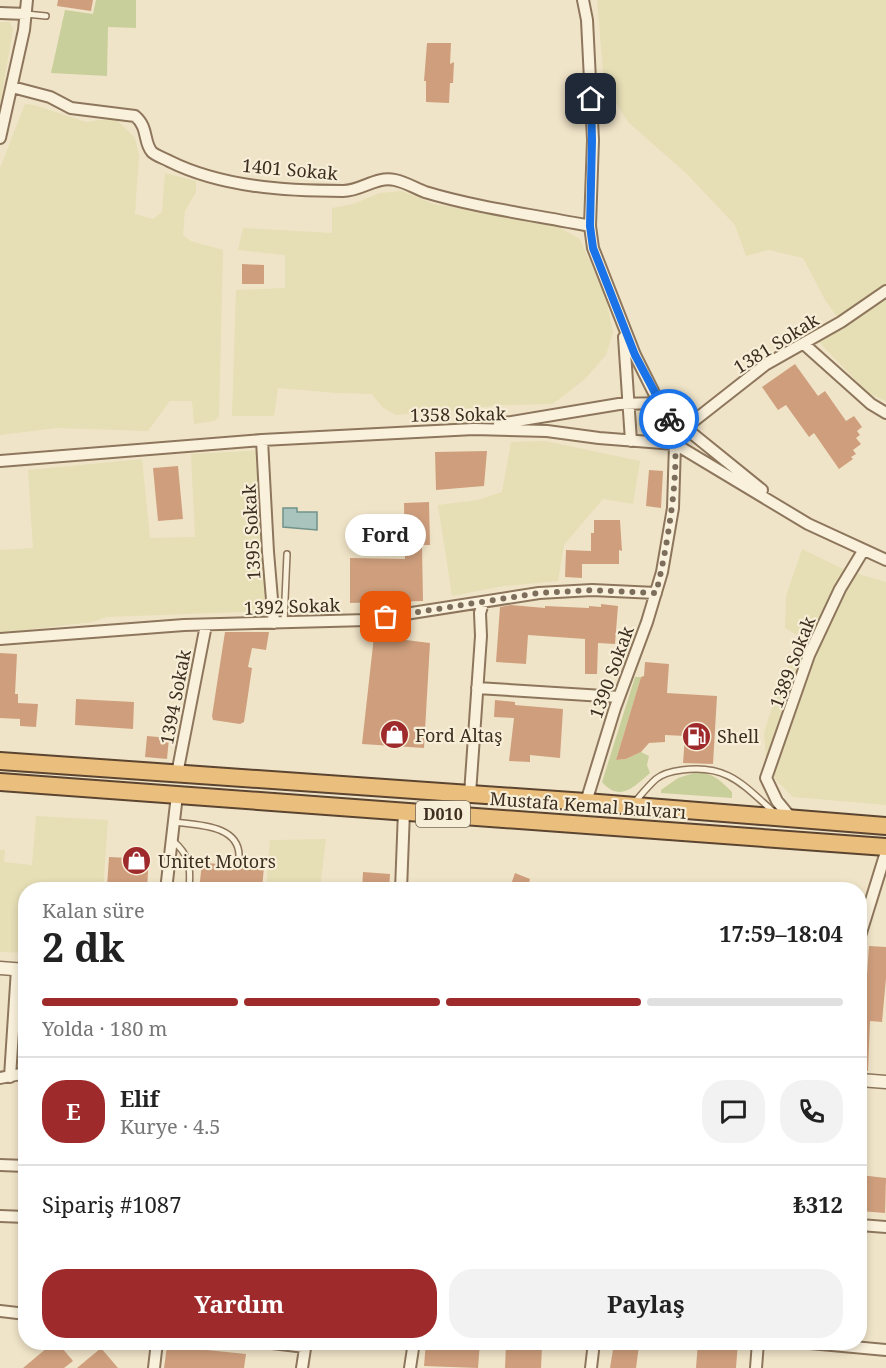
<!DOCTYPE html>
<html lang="tr">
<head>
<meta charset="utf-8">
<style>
	body { margin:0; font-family:"Noto Serif",serif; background:#f2f2f2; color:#222; height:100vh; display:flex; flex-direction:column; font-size:22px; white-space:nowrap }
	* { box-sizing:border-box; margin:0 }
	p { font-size:20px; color:#767676 }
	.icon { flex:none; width:33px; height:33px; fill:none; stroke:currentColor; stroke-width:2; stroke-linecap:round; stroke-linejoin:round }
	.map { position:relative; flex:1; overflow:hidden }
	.panel { position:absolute; left:18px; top:882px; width:849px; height:468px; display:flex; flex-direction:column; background:#fff; border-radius:24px; box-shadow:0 3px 9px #0003 }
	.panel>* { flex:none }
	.pin { position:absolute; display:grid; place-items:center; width:51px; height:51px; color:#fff; margin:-26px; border-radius:12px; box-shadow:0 3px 9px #0006 }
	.courier { position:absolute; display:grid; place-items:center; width:60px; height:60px; margin:-30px; border:4px solid #1a73e8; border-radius:50%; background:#fff; color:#222; box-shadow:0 2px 8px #0007 }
	.bubble { position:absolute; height:42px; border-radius:21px; background:#fff; box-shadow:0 3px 9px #0003; font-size:20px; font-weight:700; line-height:42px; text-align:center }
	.summary em { font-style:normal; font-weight:700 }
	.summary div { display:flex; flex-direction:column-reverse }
	.summary { display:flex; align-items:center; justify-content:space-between; height:102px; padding:0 24px }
	h1 { font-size:39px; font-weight:700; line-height:45px }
	.bar { display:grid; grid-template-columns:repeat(4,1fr); gap:9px 6px; align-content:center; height:72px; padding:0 24px }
	.bar i { height:8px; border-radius:4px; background:#e0e0e0 }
	.bar .selected { background:#9e2a2b }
	.bar p { grid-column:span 4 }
	.line { display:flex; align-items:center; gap:15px; padding:0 24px; border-top:2px solid #e0e0e0 }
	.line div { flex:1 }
	.round { display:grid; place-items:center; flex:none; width:63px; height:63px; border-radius:24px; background:#f2f2f2 }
	.cta { display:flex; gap:12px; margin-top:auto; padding:12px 24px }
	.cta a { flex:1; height:69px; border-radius:24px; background:#9e2a2b; color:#fff; font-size:24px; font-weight:700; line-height:69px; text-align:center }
	.cta a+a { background:#f2f2f2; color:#222 }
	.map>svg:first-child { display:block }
	.farmland { fill:#e6deb5 }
	.green { fill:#c9cf9b }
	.water { fill:#a9c4bc; stroke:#6f938a; stroke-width:1.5 }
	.building { fill:#cf9f7d }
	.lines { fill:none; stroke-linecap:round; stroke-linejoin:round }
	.service-casing { stroke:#8d765c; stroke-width:8 }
	.minor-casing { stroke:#8d765c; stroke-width:14 }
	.tertiary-casing { stroke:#8d765c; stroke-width:15 }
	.trunk-casing { stroke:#5b4430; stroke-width:20 }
	.service { stroke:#faf1dc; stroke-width:5 }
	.minor { stroke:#faf1dc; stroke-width:10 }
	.tertiary { stroke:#faf1dc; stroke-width:12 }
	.trunk { stroke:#eabe7c; stroke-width:16 }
	.done { stroke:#7c6e5b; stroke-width:6; stroke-dasharray:0 10.8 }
	.route { stroke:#1a73e8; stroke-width:8 }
	.labels { text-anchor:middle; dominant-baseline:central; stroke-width:4.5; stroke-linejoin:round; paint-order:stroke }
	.shield { fill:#f7eed8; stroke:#756857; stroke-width:1.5 }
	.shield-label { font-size:16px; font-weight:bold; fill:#3d2e20 }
	.street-label { font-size:18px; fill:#3d2e20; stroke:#f7eed8 }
	.poi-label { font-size:18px; fill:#3d2e20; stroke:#f7eed8; text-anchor:start }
</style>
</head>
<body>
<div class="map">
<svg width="886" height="1368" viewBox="0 0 886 1368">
	<rect width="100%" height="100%" fill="#f0e4c8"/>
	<path class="farmland" d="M597 0H886V401L868 393 818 341 840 321 825 300 803 258 769 250 746 256 735 225 687 174 628 122 604 84Z
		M0 22H10L13 29 0 106Z
		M25 104 34 105 86 122 115 118 135 138 139 156 135 214 153 219 162 212 165 173 196 181V192L185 211 183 235 191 241 223 250 219 417 214 421 194 424 192 401H170L148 431 57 428 0 435V168Z
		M402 191 434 204 557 226 580 239 606 298 613 333 606 355 585 379 553 404 506 405 396 415 382 407 372 394 337 393 278 388 274 416H232L236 290 285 288V255L238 250 243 228 332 233V208L353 204 380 193Z
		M545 441 640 461 633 504 603 499 564 545 558 581 504 586 452 596 438 505 478 500 502 492 511 442Z
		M267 450 273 611 107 617 92 622 0 633V550L33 548 28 470 142 459 150 538 195 537 191 454Z
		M802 549 845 570 886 582V805L793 797 767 771 764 733 781 679 805 640 785 628 786 596Z
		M36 816 108 820 103 889 26 890 25 953 0 952V850H5L4 862 32 865Z
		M326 839 320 889H266L270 840Z"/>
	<path class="green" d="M96 0H136V28L108 27 107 76 51 73 65 10 93 14Z
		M639 422a12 12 0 1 1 24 0a12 12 0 1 1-24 0Z
		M635 677H641L616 760 626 759 641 752 649 756 647 765 650 773C635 786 620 803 602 782Z
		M697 772C713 773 721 781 732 792V798L661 793V790L678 778Z"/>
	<path class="water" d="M283 508H297V512H317V530L283 527Z"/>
	<path class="building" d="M58 0H93L91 11 57 6Z
		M427 43H451L450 64 454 62 453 83H450L449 103 426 102V81H424Z
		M242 264 264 265V284H242Z
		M795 364 818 396 825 391 846 421 854 416 862 427 857 431 860 435 856 438 861 444 853 450 856 454 851 457 853 459 839 469 814 433 809 437 786 405 778 410 762 387Z
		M487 451 484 486 436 490 435 452Z
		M178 466 183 519 158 521 153 468Z
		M649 470 663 471 661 508 646 506Z
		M429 502 430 545H422L423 601 350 603V558L405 559 404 503Z
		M594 520H620L622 551 619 550V564H582V578L565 577 566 550 591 551V533H594Z
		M601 604 618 606 615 644 598 643 597 674H585V639L528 635 526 664 496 662 500 607 511 605 545 608V606L589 608V606L601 607Z
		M225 632H269L266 650 252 648 248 667 252 668 244 722 240 724 213 720 212 716Z
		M374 636 430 643 424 748 362 744Z
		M0 653 17 654 15 694H18V703L38 704 36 727 20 726V719L0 718Z
		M645 662 669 664 667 693 717 696 713 764 683 763 685 736 665 735V742L649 743 641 752 626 759 616 760 641 677 644 676Z
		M76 699 134 702 133 729 75 725Z
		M495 700 515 702V705L563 709 560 758 530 755V762L509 761 514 718 494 717Z
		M147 736 169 738 167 759 145 757Z
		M132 853 149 854 147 890 107 887 109 857 131 858Z
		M202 863 264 866 262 890H199Z
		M363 872 390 874 389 890H362Z
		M515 873 530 879 527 890H509Z
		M869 946 886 947V978L882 1022 870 1021 868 1071H860V990H866Z
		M860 1175 886 1178 885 1213 860 1211Z
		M54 1342H57L73 1361 64 1368H23Z
		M426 1342H480L478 1368 424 1366Z
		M698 1342H738L736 1368H696Z
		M614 1343 639 1346 636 1368H610Z
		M506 1344 542 1346 541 1368H505Z
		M167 1346 246 1354 244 1368H164Z
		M101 1348 118 1368H77Z"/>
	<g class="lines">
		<defs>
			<path id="service" d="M26 14 46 16
				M284 622 287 554
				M634 803C641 795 648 786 656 779 662 774 674 771 682 770 728 764 743 785 775 813
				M174 822C198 825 241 825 239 858
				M172 840C190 855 191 867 189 890"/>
			<path id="minor" d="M583 0 587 20 593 140 590 226 593 248 635 355 659 403 673 426 675 444 673 508 662 572 647 622 615 708 586 802
				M0 13 26 14
				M12 87 50 97 71 108 135 116C149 128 143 142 152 152 156 156 164 158 169 161 221 187 285 191 343 191 362 191 375 176 395 180 405 182 415 188 425 192 478 208 535 215 590 226
				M0 138 24 30 27 0
				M624 337 631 441
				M805 345 871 404 886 413
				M499 424 619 404 659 403 694 435 762 490
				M686 427 765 365 841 322 886 291
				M262 440 268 552 274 623
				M0 461 262 440 474 429 547 431 599 438 675 444 808 524 886 560
				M0 639 184 625 367 620 539 593 592 590 656 593
				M477 688 619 697
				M177 774 206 625
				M470 794 481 636 480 613 483 603
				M791 818 777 801 766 778 809 655 840 589 863 551
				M166 890 177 795
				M401 890 404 811
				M860 936 886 852
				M10 1077 17 969
				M0 1078 26 1073
				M0 1165 26 1166
				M0 1216 26 1217
				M860 1225 886 1227
				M0 1311 26 1314
				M264 1342 305 1347
				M799 1342 886 1350
				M154 1368 157 1342
				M302 1368 306 1342
				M410 1368 414 1342
				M591 1368 594 1342
				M756 1368 758 1342"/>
			<path id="tertiary" d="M0 968 26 970
				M860 1080 886 1082"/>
			<path id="trunk" d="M0 761 586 802 886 826
				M0 782 886 847"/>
		</defs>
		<use href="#service" class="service-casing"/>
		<use href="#minor" class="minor-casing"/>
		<use href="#tertiary" class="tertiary-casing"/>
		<use href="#trunk" class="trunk-casing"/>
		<use href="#service" class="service"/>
		<use href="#minor" class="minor"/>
		<use href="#tertiary" class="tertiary"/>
		<use href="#trunk" class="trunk"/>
	</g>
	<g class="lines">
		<path class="done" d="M386 617 539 593 592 590 656 593C665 559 686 447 669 419"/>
		<path class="route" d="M591 99 592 140 590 226 593 248 635 355 669 419"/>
	</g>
	<defs>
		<symbol id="shop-disc" viewBox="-11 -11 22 22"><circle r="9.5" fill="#9e2a2b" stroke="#f7eed8"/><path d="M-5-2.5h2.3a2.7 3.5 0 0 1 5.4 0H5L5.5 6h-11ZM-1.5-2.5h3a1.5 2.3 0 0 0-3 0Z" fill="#fff"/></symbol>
		<symbol id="fuel-disc" viewBox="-11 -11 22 22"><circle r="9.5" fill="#9e2a2b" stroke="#f7eed8"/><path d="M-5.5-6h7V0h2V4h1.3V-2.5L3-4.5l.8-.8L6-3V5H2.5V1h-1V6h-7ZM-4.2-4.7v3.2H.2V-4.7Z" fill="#fff"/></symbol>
	</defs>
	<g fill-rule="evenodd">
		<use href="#shop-disc" x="378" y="718" width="33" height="33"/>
		<use href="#fuel-disc" x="680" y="720" width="33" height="33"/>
		<use href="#shop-disc" x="120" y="844" width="33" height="33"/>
	</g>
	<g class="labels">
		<rect class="shield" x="416" y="801" width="54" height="26" rx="4.5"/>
		<g class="shield-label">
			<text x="443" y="814">D010</text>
		</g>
		<g class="street-label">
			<text transform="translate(290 169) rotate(5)">1401 Sokak</text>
			<text transform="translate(776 343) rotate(-32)">1381 Sokak</text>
			<text transform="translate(458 414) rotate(-1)">1358 Sokak</text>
			<text transform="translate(251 532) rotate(-93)">1395 Sokak</text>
			<text transform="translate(292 606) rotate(-2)">1392 Sokak</text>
			<text transform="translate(792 662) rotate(-69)">1389 Sokak</text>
			<text transform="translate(611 672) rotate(-70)">1390 Sokak</text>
			<text transform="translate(175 697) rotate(-79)">1394 Sokak</text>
			<text transform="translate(588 805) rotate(4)">Mustafa Kemal Bulvarı</text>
		</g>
		<g class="poi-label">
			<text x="415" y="735">Ford Altaş</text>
			<text x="717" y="736">Shell</text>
			<text x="158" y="861">Unitet Motors</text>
		</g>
	</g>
</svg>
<div class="pin" style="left:386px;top:617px;background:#ea580c"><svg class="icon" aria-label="bag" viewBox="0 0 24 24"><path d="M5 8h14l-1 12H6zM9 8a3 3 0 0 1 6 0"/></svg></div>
<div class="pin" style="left:591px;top:99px;background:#1f2937"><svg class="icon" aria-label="home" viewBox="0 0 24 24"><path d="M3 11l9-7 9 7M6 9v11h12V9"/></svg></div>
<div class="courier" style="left:669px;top:419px"><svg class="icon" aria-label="bike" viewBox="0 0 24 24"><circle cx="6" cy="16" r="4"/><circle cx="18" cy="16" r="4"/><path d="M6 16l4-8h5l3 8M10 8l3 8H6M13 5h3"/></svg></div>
<div class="bubble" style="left:345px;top:514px;width:81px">Ford</div>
<section class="panel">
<div class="summary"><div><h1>2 dk</h1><p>Kalan süre</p></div><em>17:59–18:04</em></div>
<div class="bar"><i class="selected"></i><i class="selected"></i><i class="selected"></i><i></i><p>Yolda · 180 m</p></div>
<div class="line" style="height:108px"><b class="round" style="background:#9e2a2b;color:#fff">E</b><div><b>Elif</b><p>Kurye · 4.5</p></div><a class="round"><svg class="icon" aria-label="chat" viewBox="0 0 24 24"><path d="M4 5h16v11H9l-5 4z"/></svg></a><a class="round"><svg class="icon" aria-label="phone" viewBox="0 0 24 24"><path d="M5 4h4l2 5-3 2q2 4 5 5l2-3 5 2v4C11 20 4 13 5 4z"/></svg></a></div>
<div class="line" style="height:78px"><div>Sipariş #1087</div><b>₺312</b></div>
<div class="cta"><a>Yardım</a><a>Paylaş</a></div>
</section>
</div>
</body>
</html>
